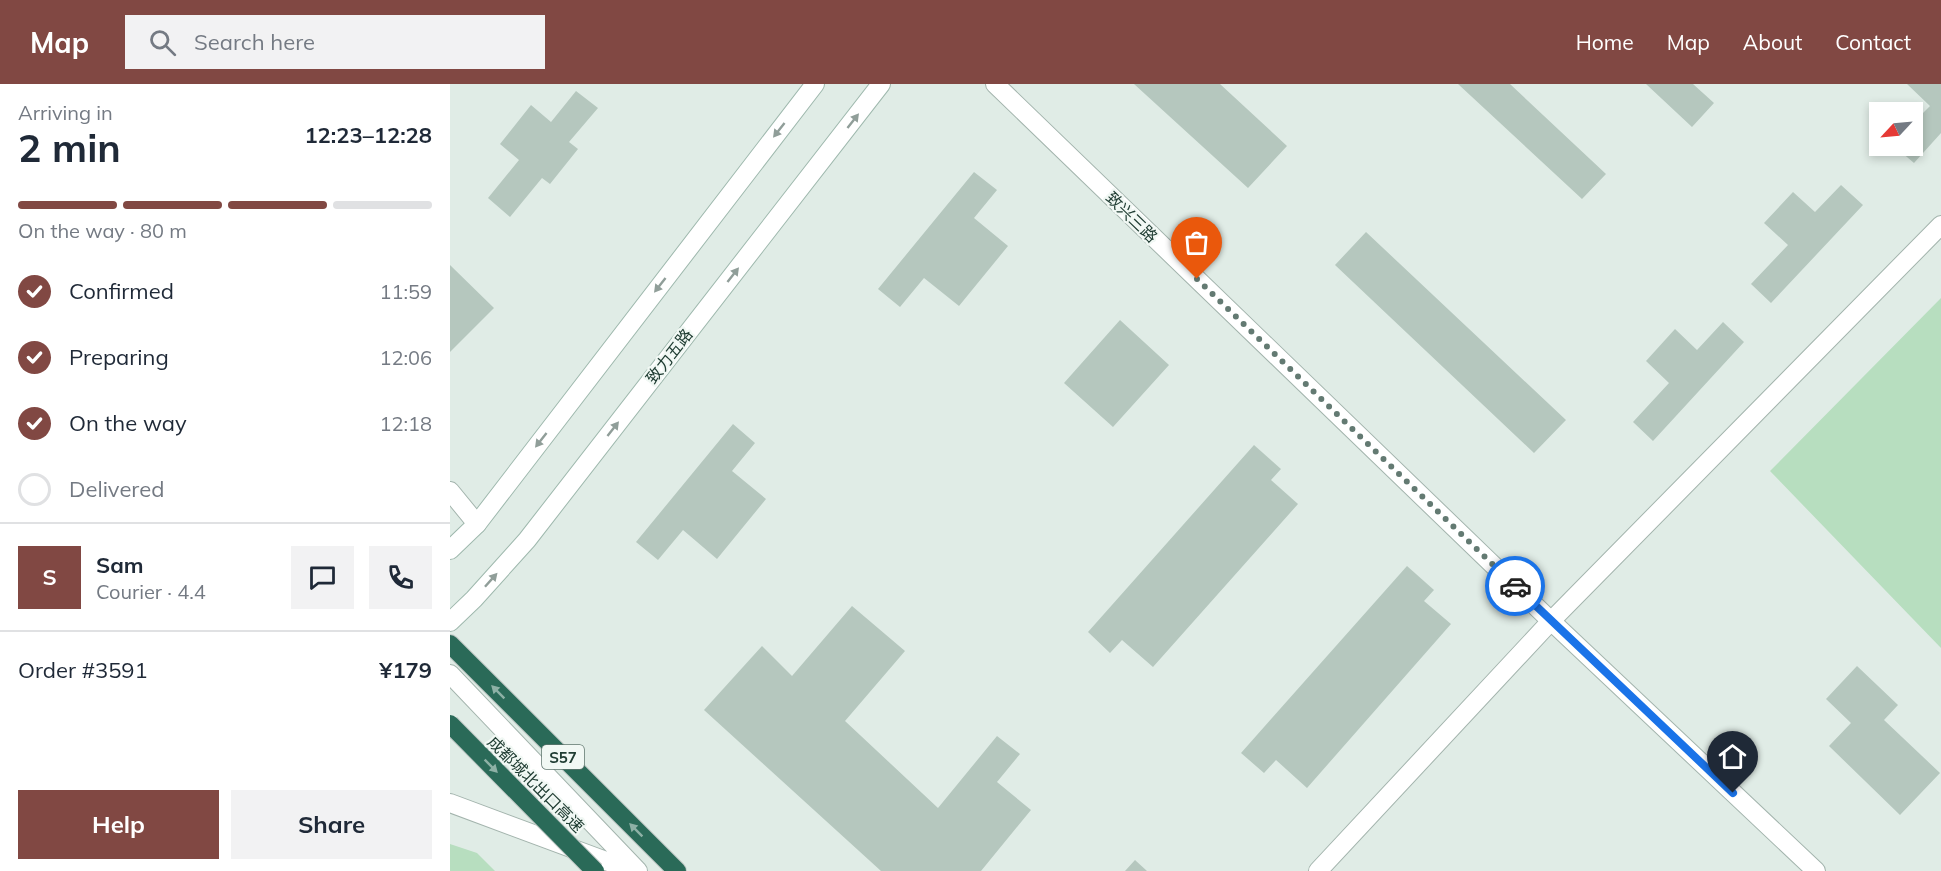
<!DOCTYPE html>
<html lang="en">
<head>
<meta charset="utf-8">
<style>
	body { margin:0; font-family:Mulish,"Noto Sans SC",sans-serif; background:#f2f2f3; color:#1f2937; height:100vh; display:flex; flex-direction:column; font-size:22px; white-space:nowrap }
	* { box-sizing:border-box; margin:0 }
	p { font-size:20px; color:#747a83 }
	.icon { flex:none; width:33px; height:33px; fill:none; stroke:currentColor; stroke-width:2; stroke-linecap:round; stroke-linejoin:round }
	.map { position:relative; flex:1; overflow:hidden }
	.side { display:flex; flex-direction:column; background:#fff; width:450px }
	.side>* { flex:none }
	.needle { width:39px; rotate:244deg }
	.tools { position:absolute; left:1419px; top:18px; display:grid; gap:12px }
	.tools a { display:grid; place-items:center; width:54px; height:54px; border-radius:0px; background:#fff; box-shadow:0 3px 9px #0003; font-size:30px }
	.pin { position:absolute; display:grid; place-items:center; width:51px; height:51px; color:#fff; margin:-62px -26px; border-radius:50% 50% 50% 0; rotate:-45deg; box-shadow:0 0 6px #0007 }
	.pin .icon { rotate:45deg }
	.courier { position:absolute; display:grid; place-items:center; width:60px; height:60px; margin:-30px; border:4px solid #1a73e8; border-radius:50%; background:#fff; color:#222; box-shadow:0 2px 8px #0007 }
	.head em { font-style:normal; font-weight:700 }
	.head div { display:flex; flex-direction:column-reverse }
	.head { display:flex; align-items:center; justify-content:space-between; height:102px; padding:0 18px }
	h1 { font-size:39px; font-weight:700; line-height:45px }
	.bar { display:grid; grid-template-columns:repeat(4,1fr); gap:9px 6px; align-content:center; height:72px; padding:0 18px }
	.bar i { height:8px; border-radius:4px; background:#e0e1e3 }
	.bar .selected { background:#814843 }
	.bar p { grid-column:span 4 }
	.line { display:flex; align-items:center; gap:15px; padding:0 18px; border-top:2px solid #e0e1e3 }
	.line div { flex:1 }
	.round { display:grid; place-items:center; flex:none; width:63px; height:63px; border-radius:0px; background:#f2f2f3 }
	ol { padding:0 18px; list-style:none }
	li { display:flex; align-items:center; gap:18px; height:66px }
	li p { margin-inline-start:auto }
	li .icon { padding:6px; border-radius:50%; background:#814843; color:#fff; stroke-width:4 }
	li:last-child { color:#747a83 }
	li i { width:33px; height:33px; border:3px solid #e0e1e3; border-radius:50% }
	.cta { display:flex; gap:12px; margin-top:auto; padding:12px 18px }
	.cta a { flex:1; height:69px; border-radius:0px; background:#814843; color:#fff; font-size:24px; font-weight:700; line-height:69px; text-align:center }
	.cta a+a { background:#f2f2f3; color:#1f2937 }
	header { display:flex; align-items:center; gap:36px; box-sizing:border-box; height:84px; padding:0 30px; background:#814843; color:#fff }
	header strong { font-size:28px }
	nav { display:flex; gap:33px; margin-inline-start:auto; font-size:21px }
	.search { width:420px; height:54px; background:#f2f2f3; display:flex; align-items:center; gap:15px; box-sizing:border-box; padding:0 21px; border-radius:0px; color:#747a83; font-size:22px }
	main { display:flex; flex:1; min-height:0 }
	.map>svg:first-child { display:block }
	.green { fill:#b7debf }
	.building { fill:#b5c7be }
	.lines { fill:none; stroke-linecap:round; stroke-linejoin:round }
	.minor-casing { stroke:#a3b4ad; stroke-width:20 }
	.tertiary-casing { stroke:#a3b4ad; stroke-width:20 }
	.secondary-casing { stroke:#9eb8ad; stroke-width:20 }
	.motorway-casing { stroke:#c1c9c6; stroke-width:20 }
	.minor { stroke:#fff; stroke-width:18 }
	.tertiary { stroke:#fff; stroke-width:18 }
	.secondary { stroke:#fff; stroke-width:18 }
	.motorway { stroke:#2a6a58; stroke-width:18 }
	.motorway-bridge-casing { stroke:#c1c9c6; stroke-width:20; stroke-linecap:butt }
	.motorway-bridge { stroke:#2a6a58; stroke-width:18 }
	.oneway { fill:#909e99 }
	.oneway2 { fill:#8eb1a6 }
	.done { stroke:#637a72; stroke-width:6; stroke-dasharray:0 10.8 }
	.route { stroke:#1a73e8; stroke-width:8 }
	.labels { text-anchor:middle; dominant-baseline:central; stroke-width:4.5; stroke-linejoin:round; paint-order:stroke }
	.shield { fill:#f1f8f4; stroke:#5f756d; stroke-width:1.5 }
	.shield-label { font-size:15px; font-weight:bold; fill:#203d33 }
	.street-label { font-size:16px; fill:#203d33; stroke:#f1f8f4 }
</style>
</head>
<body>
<header>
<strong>Map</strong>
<div class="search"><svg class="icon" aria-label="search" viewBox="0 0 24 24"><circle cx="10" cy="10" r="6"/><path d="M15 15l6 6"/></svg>Search here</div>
<nav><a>Home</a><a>Map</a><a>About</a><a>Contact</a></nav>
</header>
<main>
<section class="side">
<div class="head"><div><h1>2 min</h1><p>Arriving in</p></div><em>12:23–12:28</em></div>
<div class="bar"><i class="selected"></i><i class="selected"></i><i class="selected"></i><i></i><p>On the way · 80 m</p></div>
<ol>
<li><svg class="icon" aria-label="check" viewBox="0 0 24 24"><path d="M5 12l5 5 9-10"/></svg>Confirmed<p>11:59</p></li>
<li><svg class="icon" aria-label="check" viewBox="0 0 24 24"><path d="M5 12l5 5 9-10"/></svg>Preparing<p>12:06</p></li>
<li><svg class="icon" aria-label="check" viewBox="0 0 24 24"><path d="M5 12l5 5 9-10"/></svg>On the way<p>12:18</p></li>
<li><i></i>Delivered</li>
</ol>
<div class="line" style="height:108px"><b class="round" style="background:#814843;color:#fff">S</b><div><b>Sam</b><p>Courier · 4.4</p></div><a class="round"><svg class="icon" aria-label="chat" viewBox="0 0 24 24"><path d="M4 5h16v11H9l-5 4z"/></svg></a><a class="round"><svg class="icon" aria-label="phone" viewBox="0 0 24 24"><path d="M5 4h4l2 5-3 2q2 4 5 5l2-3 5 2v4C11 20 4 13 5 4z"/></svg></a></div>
<div class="line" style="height:78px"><div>Order #3591</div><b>¥179</b></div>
<div class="cta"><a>Help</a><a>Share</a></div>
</section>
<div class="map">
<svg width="1491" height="787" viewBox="0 0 1491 787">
	<rect width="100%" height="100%" fill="#e0ece6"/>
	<path class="green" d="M1491 214V564L1320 387Z
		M0 760 27 769 45 787H0Z"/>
	<path class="building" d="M684 0H770L837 62 798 104Z
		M1008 0H1060L1156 90 1132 115Z
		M1196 0H1243L1264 19 1242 43Z
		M1457 0H1491V49L1464 79 1444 62H1462V40L1480 22Z
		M126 7 148 24 119 58 128 65 100 100 92 94 60 133 38 114 69 76 50 60 81 21 101 38Z
		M524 88 547 106 524 134 558 162 509 222 474 194 450 223 428 205Z
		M1391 101 1413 121 1321 219 1301 200 1338 161 1314 139 1343 108 1365 128Z
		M916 148 1116 336 1084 369 885 181Z
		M0 181 44 224 0 268Z
		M670 236 719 281 663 343 614 299Z
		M1273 238 1294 258 1203 357 1183 338 1219 299 1196 277 1225 245 1247 266Z
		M283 340 305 359 282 387 316 415 267 475 233 446 208 476 186 458Z
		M804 361 831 385 821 396 848 420 703 583 672 556 660 569 638 548Z
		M957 482 984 506 974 517 1001 540 857 704 826 676 814 689 791 669Z
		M402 522 455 567 395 637 488 724 547 652 570 670 547 698 581 726 531 787H431L254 626 312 562 342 592Z
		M1407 582 1448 621 1434 636 1490 689 1450 731 1379 662 1401 639 1376 615Z
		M685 776 697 787H675Z"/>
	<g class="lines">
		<defs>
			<path id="minor" d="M0 407 27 440
				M868 787 1101 537 1491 141"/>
			<path id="tertiary" d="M545 0 1101 537 1366 787
				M0 590 188 787
				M0 719 183 787"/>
			<path id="secondary" d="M0 466 27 440 365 0
				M0 538 24 515 77 456 431 0"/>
			<path id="motorway" d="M0 560 227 787"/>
		</defs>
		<use href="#minor" class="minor-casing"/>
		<use href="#tertiary" class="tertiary-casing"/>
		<use href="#secondary" class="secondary-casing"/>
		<use href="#motorway" class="motorway-casing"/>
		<use href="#minor" class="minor"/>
		<use href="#tertiary" class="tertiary"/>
		<use href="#secondary" class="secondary"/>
		<use href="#motorway" class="motorway"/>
		<defs>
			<path id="motorway-bridge" d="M0 640 145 787"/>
		</defs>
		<use href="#motorway-bridge" class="motorway-bridge-casing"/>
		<use href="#motorway-bridge" class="motorway-bridge"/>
	</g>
	<defs><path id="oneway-solid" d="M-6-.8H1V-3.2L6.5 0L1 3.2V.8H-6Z" transform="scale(1.5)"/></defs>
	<g class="oneway">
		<use href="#oneway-solid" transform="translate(403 37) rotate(-52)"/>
		<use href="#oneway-solid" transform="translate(329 46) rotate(128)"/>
		<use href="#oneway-solid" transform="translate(283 191) rotate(-52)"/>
		<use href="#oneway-solid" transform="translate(210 201) rotate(128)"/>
		<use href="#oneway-solid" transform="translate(163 345) rotate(-52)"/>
		<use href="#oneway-solid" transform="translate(91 356) rotate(128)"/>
		<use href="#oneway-solid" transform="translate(41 496) rotate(-48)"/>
	</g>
	<g class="oneway2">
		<use href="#oneway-solid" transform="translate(48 608) rotate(-135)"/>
		<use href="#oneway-solid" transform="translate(41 682) rotate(45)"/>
		<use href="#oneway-solid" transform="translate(186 746) rotate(-135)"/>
	</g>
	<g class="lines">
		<path class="done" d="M747 195 1065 502"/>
		<path class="route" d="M1065 502 1283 709"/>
	</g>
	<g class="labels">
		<rect class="shield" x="92" y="661" width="42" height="24" rx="4.5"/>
		<g class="shield-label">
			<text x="113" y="673">S57</text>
		</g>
		<g class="street-label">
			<text transform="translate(682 133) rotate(44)">致兴三路</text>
			<text transform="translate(219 272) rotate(-52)">致力五路</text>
			<text transform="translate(86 700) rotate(45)">成都城北出口高速</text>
		</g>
	</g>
</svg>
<div class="tools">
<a><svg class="needle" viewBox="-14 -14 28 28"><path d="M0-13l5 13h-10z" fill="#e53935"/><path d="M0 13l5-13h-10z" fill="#747a83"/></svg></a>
</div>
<div class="pin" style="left:747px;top:195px;background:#ea580c"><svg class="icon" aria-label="bag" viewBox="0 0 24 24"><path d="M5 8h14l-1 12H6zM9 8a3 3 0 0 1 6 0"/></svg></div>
<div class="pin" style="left:1283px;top:709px;background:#1f2937"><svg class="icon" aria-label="home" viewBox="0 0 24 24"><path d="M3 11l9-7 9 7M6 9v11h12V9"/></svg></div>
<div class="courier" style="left:1065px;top:502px"><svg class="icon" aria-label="car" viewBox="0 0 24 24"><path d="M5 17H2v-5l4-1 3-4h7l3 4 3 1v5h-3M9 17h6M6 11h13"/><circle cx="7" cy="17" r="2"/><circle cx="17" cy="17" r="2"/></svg></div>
</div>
</main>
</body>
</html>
